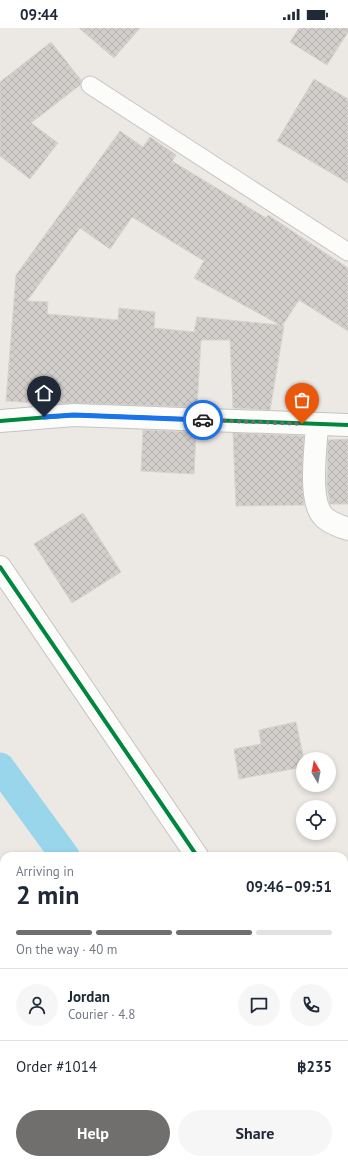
<!DOCTYPE html>
<html lang="en">
<head>
<meta charset="utf-8">
<style>
	body { margin:0; font-family:"PT Sans",sans-serif; background:#f6f6f7; color:#1f2937; height:100vh; display:flex; flex-direction:column; font-size:15px; white-space:nowrap }
	* { box-sizing:border-box; margin:0 }
	p { font-size:13px; color:#747a83 }
	.icon { flex:none; width:22px; height:22px; fill:none; stroke:currentColor; stroke-width:2; stroke-linecap:round; stroke-linejoin:round }
	.map { position:relative; flex:1; overflow:hidden }
	.side { position:absolute; left:0px; top:824px; width:348px; height:312px; display:flex; flex-direction:column; background:#fff; border-radius:12px 12px 0 0; box-shadow:0 2px 6px #0003 }
	.side>* { flex:none }
	.needle { width:26px; rotate:350deg }
	.buttons { position:absolute; left:296px; top:724px; display:grid; gap:8px }
	.buttons a { display:grid; place-items:center; width:40px; height:40px; border-radius:50%; background:#fff; box-shadow:0 2px 6px #0003; font-size:20px }
	.pin { position:absolute; display:grid; place-items:center; width:34px; height:34px; color:#fff; margin:-41px -17px; border-radius:50% 50% 50% 0; rotate:-45deg; box-shadow:0 0 4px #0007 }
	.pin .icon { rotate:45deg }
	.courier { position:absolute; display:grid; place-items:center; width:40px; height:40px; margin:-20px; border:3px solid #1a73e8; border-radius:50%; background:#fff; color:#222; box-shadow:0 1px 5px #0007 }
	.head em { font-style:normal; font-weight:600 }
	.head div { display:flex; flex-direction:column-reverse }
	.head { display:flex; align-items:center; justify-content:space-between; height:68px; padding:0 16px }
	h1 { font-size:26px; font-weight:600; line-height:30px }
	.bar { display:grid; grid-template-columns:repeat(4,1fr); gap:6px 4px; align-content:center; height:48px; padding:0 16px }
	.bar i { height:5px; border-radius:3px; background:#e0e1e3 }
	.bar .active { background:#706f6e }
	.bar p { grid-column:span 4 }
	.line { display:flex; align-items:center; gap:10px; padding:0 16px; border-top:1px solid #e0e1e3 }
	.line div { flex:1 }
	.round { display:grid; place-items:center; flex:none; width:42px; height:42px; border-radius:21px; background:#f6f6f7 }
	.action { display:flex; gap:8px; margin-top:auto; padding:8px 16px }
	.action a { flex:1; height:46px; border-radius:24px; background:#706f6e; color:#fff; font-size:16px; font-weight:600; line-height:46px; text-align:center }
	.action a+a { background:#f6f6f7; color:#1f2937 }
	.status { display:flex; justify-content:space-between; align-items:center; height:28px; padding:0 20px; background:#fff; direction:ltr }
	.status svg { height:11px; fill:currentColor }
	.map>svg:first-child { display:block }
	.lines { fill:none; stroke-linecap:round; stroke-linejoin:round }
	.canal { stroke:#99d6ec; stroke-width:29 }
	.building { fill:url(#building-cross-hatch); stroke:#d7d4d0; fill-rule:evenodd }
	.service-casing { stroke:#c5c4c5; stroke-width:19 }
	.minor-casing { stroke:#c5c4c5; stroke-width:24 }
	.tertiary-casing { stroke:#c5c4c5; stroke-width:24 }
	.service { stroke:#fcfcfb; stroke-width:17 }
	.minor { stroke:#fcfcfb; stroke-width:22 }
	.tertiary { stroke:#fcfcfb; stroke-width:22 }
	.cycleway-casing { stroke:#fff; stroke-width:6 }
	.cycleway { stroke:#00873e; stroke-width:4 }
	.done { stroke:#706f6e; stroke-width:4; stroke-dasharray:0 7.2 }
	.route { stroke:#1a73e8; stroke-width:5 }
</style>
</head>
<body>
<div class="status"><b>09:44</b><svg viewBox="0 0 49 12"><path d="M0 12V9h3v3zM5 12V6h3v6zM10 12V3h3v9zM15 12V0h3v12zM26 1h20v11H26zM47 4h2v5h-2z"/></svg></div>
<div class="map">
<svg width="348" height="1136" viewBox="0 0 348 1136">
	<defs>
		<pattern id="building-cross-hatch" width="8" height="8" patternUnits="userSpaceOnUse"><rect width="8" height="8" fill="#d1cecb"/><path d="M0 0l8 8M0 8l8-8" fill="none" stroke="#b4b1af"/></pattern>
	</defs>
	<rect width="100%" height="100%" fill="#ece8e4"/>
	<g class="lines">
		<path class="canal" d="M0 739 65 828
			M284 1132 287 1136"/>
	</g>
	<path class="building" d="M79 0H140L114 30Z
		M299 0H348V4L327 37 290 14Z
		M51 14 81 52 80 57 31 95 58 115 30 151 0 128V54Z
		M314 51 348 71V155L277 113Z
		M120 103 143 119 150 109 176 127 172 133 266 190 268 187 348 240V303L299 272 282 298H284L270 382 233 380 230 312H201L197 379 74 375 51 376 6 373 16 247ZM132 189 204 233 194 250 280 297 197 289 194 304 154 300 155 284 119 280 118 292 47 286 48 274 27 273 80 200 110 221Z
		M143 402 196 404 194 446 141 443Z
		M233 405 304 408 302 445 304 477 236 478Z
		M348 411V476H330L327 457 328 412Z
		M83 485 121 544 72 575 34 516Z
		M296 694 303 727V739L239 751 234 721 261 716 259 702Z"/>
	<g class="lines">
		<defs>
			<path id="service" d="M90 57 348 224
				M0 1063 4 1059
				M0 1103 4 1106
				M23 1132 25 1136"/>
			<path id="minor" d="M0 393 74 387 348 397
				M317 397C316 419 308 472 323 488 329 495 340 498 348 501
				M0 539 197 828
				M344 913H348
				M344 1040 348 1046"/>
			<path id="tertiary" d="M0 938 4 943
				M143 1132 146 1136"/>
		</defs>
		<use href="#service" class="service-casing"/>
		<use href="#minor" class="minor-casing"/>
		<use href="#tertiary" class="tertiary-casing"/>
		<use href="#service" class="service"/>
		<use href="#minor" class="minor"/>
		<use href="#tertiary" class="tertiary"/>
		<defs>
			<path id="cycleway" d="M0 393 74 387 348 397
				M0 539 197 828"/>
		</defs>
		<use href="#cycleway" class="cycleway-casing"/>
		<use href="#cycleway" class="cycleway"/>
	</g>
	<g class="lines">
		<path class="done" d="M203 392 302 396"/>
		<path class="route" d="M44 389 74 387 203 392"/>
	</g>
</svg>
<div class="buttons">
<a><svg class="needle" viewBox="-14 -14 28 28"><path d="M0-13l5 13h-10z" fill="#e53935"/><path d="M0 13l5-13h-10z" fill="#747a83"/></svg></a>
<a><svg class="icon" aria-label="locate" viewBox="0 0 24 24"><circle cx="12" cy="12" r="6"/><path d="M12 2v4M12 18v4M2 12h4M18 12h4"/></svg></a>
</div>
<div class="pin" style="left:302px;top:396px;background:#ea580c"><svg class="icon" aria-label="bag" viewBox="0 0 24 24"><path d="M5 8h14l-1 12H6zM9 8a3 3 0 0 1 6 0"/></svg></div>
<div class="pin" style="left:44px;top:389px;background:#1f2937"><svg class="icon" aria-label="home" viewBox="0 0 24 24"><path d="M3 11l9-7 9 7M6 9v11h12V9"/></svg></div>
<div class="courier" style="left:203px;top:392px"><svg class="icon" aria-label="car" viewBox="0 0 24 24"><path d="M5 17H2v-5l4-1 3-4h7l3 4 3 1v5h-3M9 17h6M6 11h13"/><circle cx="7" cy="17" r="2"/><circle cx="17" cy="17" r="2"/></svg></div>
<section class="side">
<div class="head"><div><h1>2 min</h1><p>Arriving in</p></div><em>09:46–09:51</em></div>
<div class="bar"><i class="active"></i><i class="active"></i><i class="active"></i><i></i><p>On the way · 40 m</p></div>
<div class="line" style="height:72px"><a class="round"><svg class="icon" aria-label="person" viewBox="0 0 24 24"><circle cx="12" cy="8" r="4"/><path d="M4 21q1-7 8-7t8 7"/></svg></a><div><b>Jordan</b><p>Courier · 4.8</p></div><a class="round"><svg class="icon" aria-label="chat" viewBox="0 0 24 24"><path d="M4 5h16v11H9l-5 4z"/></svg></a><a class="round"><svg class="icon" aria-label="phone" viewBox="0 0 24 24"><path d="M5 4h4l2 5-3 2q2 4 5 5l2-3 5 2v4C11 20 4 13 5 4z"/></svg></a></div>
<div class="line" style="height:52px"><div>Order #1014</div><b>฿235</b></div>
<div class="action"><a>Help</a><a>Share</a></div>
</section>
</div>
</body>
</html>
